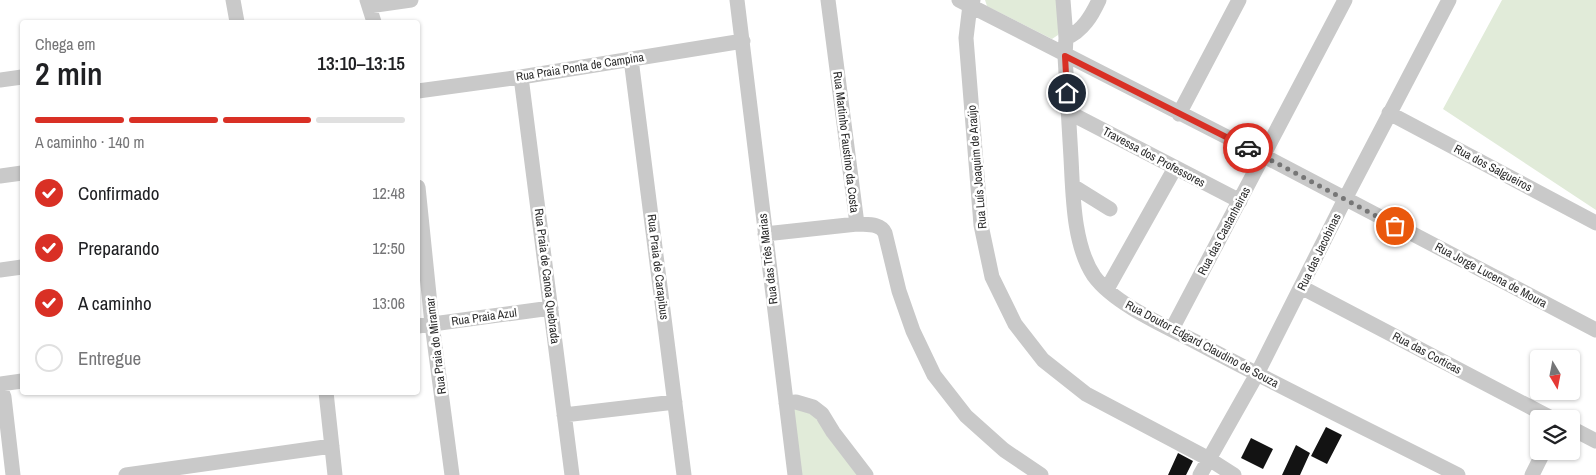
<!DOCTYPE html>
<html lang="pt">
<head>
<meta charset="utf-8">
<style>
	body { margin:0; font-family:"Archivo Narrow",sans-serif; background:#f6f6f6; color:#202124; height:100vh; display:flex; flex-direction:column; font-size:19px; white-space:nowrap }
	* { box-sizing:border-box; margin:0 }
	p { font-size:16px; color:#757577 }
	.icon { flex:none; width:28px; height:28px; fill:none; stroke:currentColor; stroke-width:2; stroke-linecap:round; stroke-linejoin:round }
	.map { position:relative; flex:1; overflow:hidden }
	.drawer { position:absolute; left:20px; top:20px; width:400px; height:375px; display:flex; flex-direction:column; background:#fff; border-radius:5px; box-shadow:0 1px 4px #0004 }
	.drawer>* { flex:none }
	.needle { width:32px; rotate:170deg }
	.tools { position:absolute; left:1530px; top:350px; display:grid; gap:10px }
	.tools a { display:grid; place-items:center; width:50px; height:50px; border-radius:5px; background:#fff; box-shadow:0 1px 4px #0004; font-size:25px }
	.pin { position:absolute; display:grid; place-items:center; width:42px; height:42px; color:#fff; margin:-21px; border:2px solid #fff; border-radius:50%; box-shadow:0 1px 5px #0007 }
	.courier { position:absolute; display:grid; place-items:center; width:50px; height:50px; margin:-25px; border:4px solid #d93025; border-radius:50%; background:#fff; color:#222; box-shadow:0 1px 6px #0007 }
	.summary em { font-style:normal; font-weight:600 }
	.summary div { display:flex; flex-direction:column-reverse }
	.summary { display:flex; align-items:center; justify-content:space-between; height:85px; padding:0 15px }
	h1 { font-size:32px; font-weight:600; line-height:38px }
	.bar { display:grid; grid-template-columns:repeat(4,1fr); gap:8px 5px; align-content:center; height:60px; padding:0 15px }
	.bar i { height:6px; border-radius:4px; background:#e0e0e0 }
	.bar .on { background:#d93025 }
	.bar p { grid-column:span 4 }
	ol { padding:0 15px; list-style:none }
	li { display:flex; align-items:center; gap:15px; height:55px }
	li p { margin-inline-start:auto }
	li .icon { padding:5px; border-radius:50%; background:#d93025; color:#fff; stroke-width:4 }
	li:last-child { color:#757577 }
	li i { width:28px; height:28px; border:2px solid #e0e0e0; border-radius:50% }
	.map>svg:first-child { display:block }
	.green { fill:#e1ebd9 }
	.building { fill:#131313 }
	.lines { fill:none; stroke-linecap:round; stroke-linejoin:round }
	.minor { stroke:#c9c9c9; stroke-width:15 }
	.done { stroke:#767676; stroke-width:5; stroke-dasharray:0 9 }
	.route { stroke:#d93025; stroke-width:6 }
	.labels { text-anchor:middle; dominant-baseline:central; stroke-width:5; stroke-linejoin:round; paint-order:stroke }
	.street-label { font-size:12px; fill:#2c2c2c; stroke:#fff }
</style>
</head>
<body>
<div class="map">
<svg width="1596" height="475" viewBox="0 0 1596 475">
	<rect width="100%" height="100%" fill="#fff"/>
	<path class="green" d="M985 0H1057L1059 30 1058 35 1052 39 987 6Z
		M1502 0H1596V210L1443 109Z
		M795 409 813 414 859 475H801L793 411Z"/>
	<path class="building" d="M1326 427 1342 435 1327 464 1311 456Z
		M1251 438 1273 449 1263 469 1241 458Z
		M1296 445 1310 453 1300 475H1282Z
		M1178 453 1193 461 1186 475H1168Z"/>
	<g class="lines">
		<path class="minor" d="M233 0 237 22
			M367 0 374 22
			M737 0 795 475
			M828 0 857 224C867 225 880 223 885 233L899 291 913 331 934 375 966 416 1004 450 1041 475
			M959 0 1264 156 1596 330
			M973 0 970 5 966 38 981 225 992 277 1015 324 1043 360 1086 394 1209 459 1234 475
			M1063 0 1066 38 1065 56C1067 90 1069 124 1071 158 1073 194 1073 245 1094 276 1114 304 1167 327 1198 343 1284 389 1371 431 1458 475
			M369 6 411 0
			M1066 38C1083 31 1092 15 1099 0
			M631 59 684 475
			M521 77 572 475
			M0 80 22 77
			M418 91 521 77 743 41
			M1068 112 1240 201
			M1389 113 1596 223
			M1179 114 1239 0
			M0 176 22 173
			M1073 186 1110 209
			M418 187 432 324 452 475
			M765 234 857 224
			M0 270 22 267
			M1301 287 1553 419
			M1107 289 1175 168
			M418 326 551 308
			M1172 329 1345 0
			M0 384 22 381
			M0 387 4 397 13 475
			M326 392 335 475
			M786 403 796 402 813 407 822 414 833 432 866 475
			M564 415 675 402
			M1571 428 1596 441
			M126 475 332 446
			M1200 475 1257 374 1345 199 1449 0
			M1532 475 1544 451"/>
	</g>
	<g class="lines">
		<path class="done" d="M1248 148 1395 226"/>
		<path class="route" d="M1067 93 1065 56 1248 148"/>
	</g>
	<g class="labels">
		<g class="street-label">
			<text transform="translate(580 67) rotate(-9)">Rua Praia Ponta de Campina</text>
			<text transform="translate(846 142) rotate(83)">Rua Martinho Faustino da Costa</text>
			<text transform="translate(1154 157) rotate(28)">Travessa dos Professores</text>
			<text transform="translate(977 167) rotate(-95)">Rua Luís Joaquim de Araújo</text>
			<text transform="translate(1493 168) rotate(28)">Rua dos Salgueiros</text>
			<text transform="translate(1224 231) rotate(-62)">Rua das Castanheiras</text>
			<text transform="translate(1319 252) rotate(-64)">Rua das Jacobinas</text>
			<text transform="translate(768 259) rotate(-97)">Rua das Três Marias</text>
			<text transform="translate(658 267) rotate(83)">Rua Praia de Carapibus</text>
			<text transform="translate(1491 275) rotate(28)">Rua Jorge Lucena de Moura</text>
			<text transform="translate(547 276) rotate(83)">Rua Praia de Canoa Quebrada</text>
			<text transform="translate(484 317) rotate(-8)">Rua Praia Azul</text>
			<text transform="translate(1202 344) rotate(28)">Rua Doutor Edgard Claudino de Souza</text>
			<text transform="translate(436 346) rotate(-97)">Rua Praia do Miramar</text>
			<text transform="translate(1427 353) rotate(28)">Rua das Corticas</text>
		</g>
	</g>
</svg>
<div class="tools">
<a><svg class="needle" viewBox="-14 -14 28 28"><path d="M0-13l5 13h-10z" fill="#e53935"/><path d="M0 13l5-13h-10z" fill="#757577"/></svg></a>
<a><svg class="icon" aria-label="layers" viewBox="0 0 24 24"><path d="M12 4l9 5-9 5-9-5zM3 14l9 5 9-5"/></svg></a>
</div>
<div class="pin" style="left:1395px;top:226px;background:#ea580c"><svg class="icon" aria-label="bag" viewBox="0 0 24 24"><path d="M5 8h14l-1 12H6zM9 8a3 3 0 0 1 6 0"/></svg></div>
<div class="pin" style="left:1067px;top:93px;background:#1f2937"><svg class="icon" aria-label="home" viewBox="0 0 24 24"><path d="M3 11l9-7 9 7M6 9v11h12V9"/></svg></div>
<div class="courier" style="left:1248px;top:148px"><svg class="icon" aria-label="car" viewBox="0 0 24 24"><path d="M5 17H2v-5l4-1 3-4h7l3 4 3 1v5h-3M9 17h6M6 11h13"/><circle cx="7" cy="17" r="2"/><circle cx="17" cy="17" r="2"/></svg></div>
<section class="drawer">
<div class="summary"><div><h1>2 min</h1><p>Chega em</p></div><em>13:10–13:15</em></div>
<div class="bar"><i class="on"></i><i class="on"></i><i class="on"></i><i></i><p>A caminho · 140 m</p></div>
<ol>
<li><svg class="icon" aria-label="check" viewBox="0 0 24 24"><path d="M5 12l5 5 9-10"/></svg>Confirmado<p>12:48</p></li>
<li><svg class="icon" aria-label="check" viewBox="0 0 24 24"><path d="M5 12l5 5 9-10"/></svg>Preparando<p>12:50</p></li>
<li><svg class="icon" aria-label="check" viewBox="0 0 24 24"><path d="M5 12l5 5 9-10"/></svg>A caminho<p>13:06</p></li>
<li><i></i>Entregue</li>
</ol>
</section>
</div>
</body>
</html>
